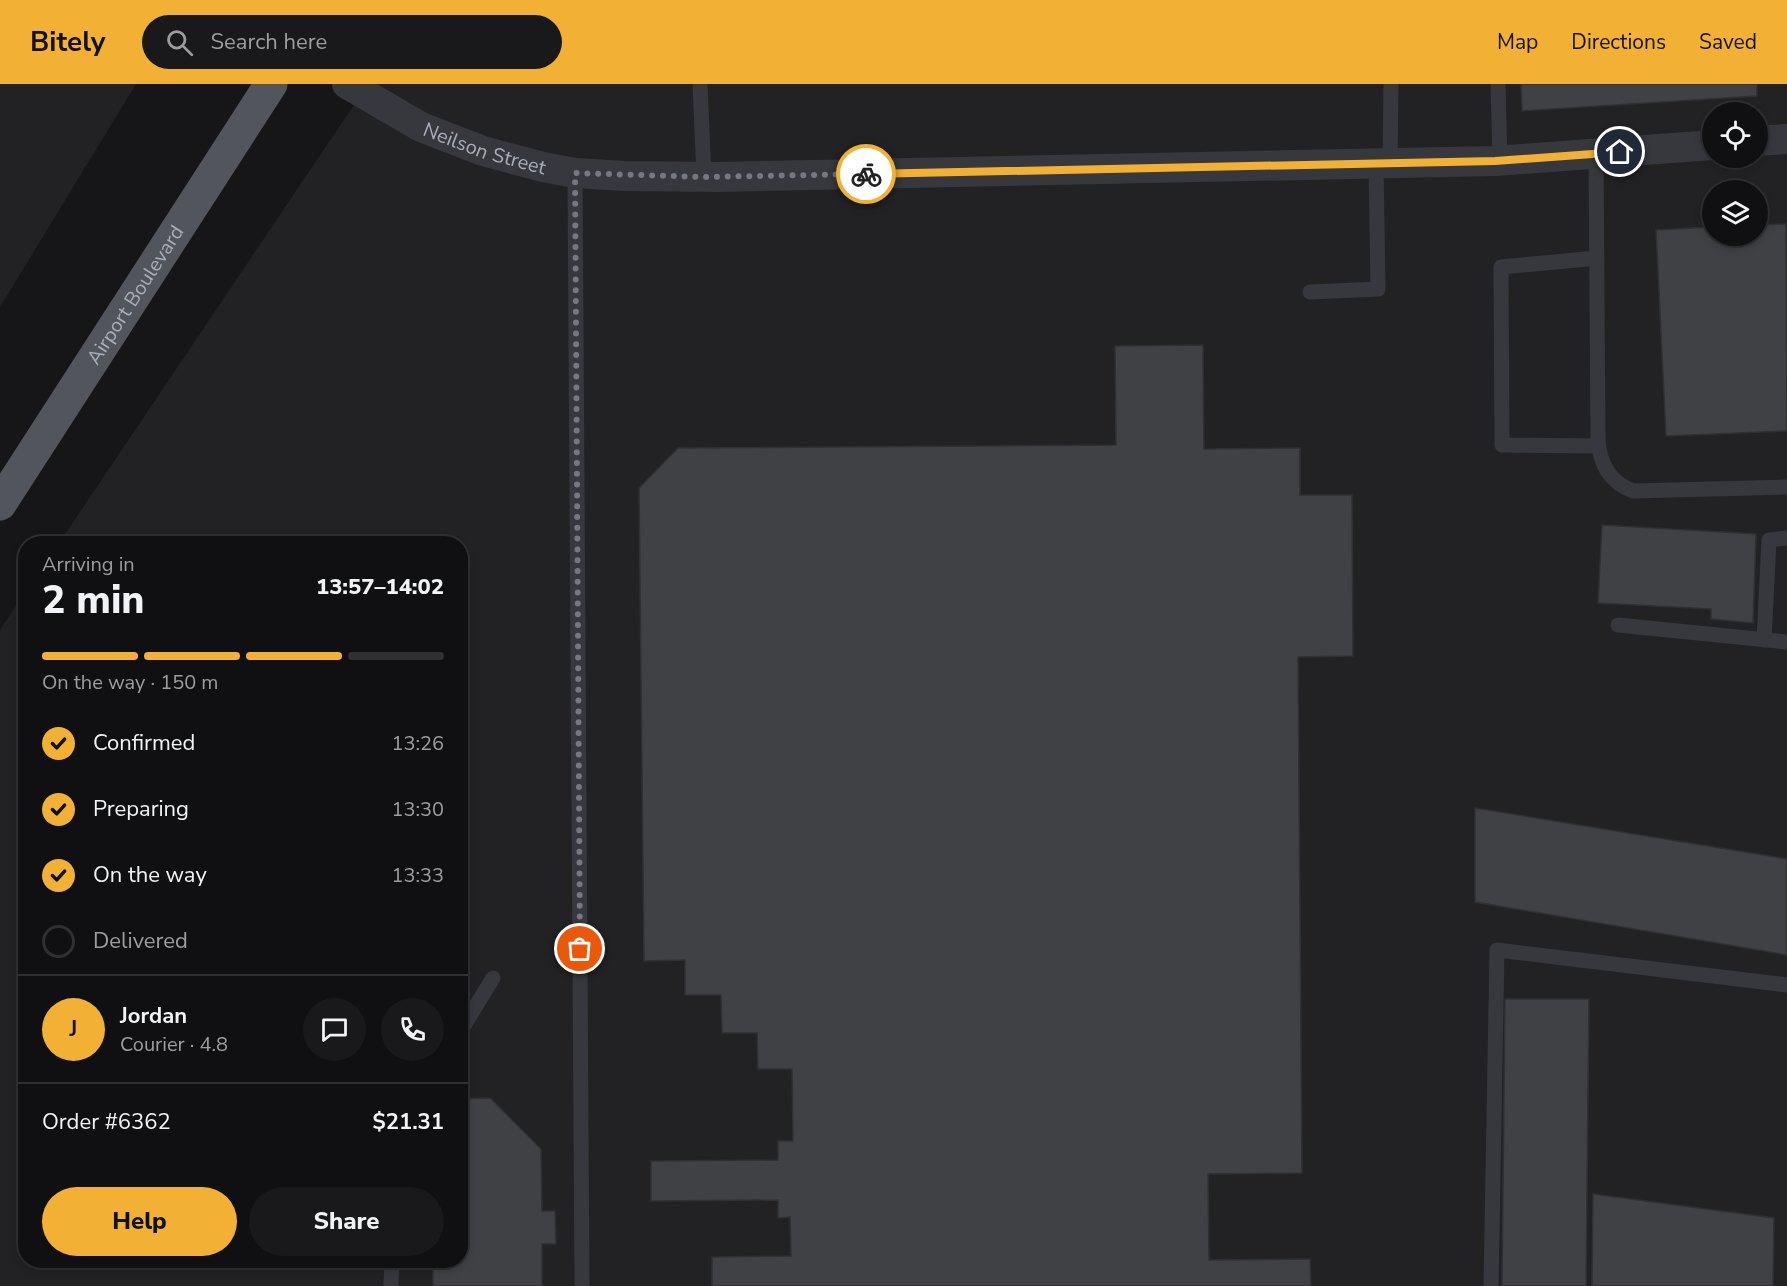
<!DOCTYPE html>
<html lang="en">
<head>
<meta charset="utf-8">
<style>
	body { margin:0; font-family:"Nunito Sans",sans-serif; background:#19191b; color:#f1f3f6; height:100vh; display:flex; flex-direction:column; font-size:22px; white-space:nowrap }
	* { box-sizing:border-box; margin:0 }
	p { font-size:20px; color:#9c9d9f }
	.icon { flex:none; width:33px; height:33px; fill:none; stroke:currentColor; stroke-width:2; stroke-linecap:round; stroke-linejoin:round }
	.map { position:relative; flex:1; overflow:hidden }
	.details { position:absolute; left:18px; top:452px; width:450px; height:732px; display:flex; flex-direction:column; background:#101012; border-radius:24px; box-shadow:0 3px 9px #0003,0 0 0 2px #303032 }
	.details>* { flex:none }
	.buttons { position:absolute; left:1702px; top:18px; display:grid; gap:12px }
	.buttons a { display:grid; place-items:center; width:66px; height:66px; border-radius:50%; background:#101012; box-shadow:0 3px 9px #0003,0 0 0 2px #303032; font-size:30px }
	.pin { position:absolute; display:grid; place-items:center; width:51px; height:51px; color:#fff; margin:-26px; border:3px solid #fff; border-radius:50%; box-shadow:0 2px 6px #0007 }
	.courier { position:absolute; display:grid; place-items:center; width:60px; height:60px; margin:-30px; border:4px solid #f2b134; border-radius:50%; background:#fff; color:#222; box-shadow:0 2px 8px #0007 }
	.head em { font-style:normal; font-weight:800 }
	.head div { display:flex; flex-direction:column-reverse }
	.head { display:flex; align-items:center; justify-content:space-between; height:102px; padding:0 24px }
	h1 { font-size:39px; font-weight:800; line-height:45px }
	.bar { display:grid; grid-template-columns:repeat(4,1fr); gap:9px 6px; align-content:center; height:72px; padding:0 24px }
	.bar i { height:8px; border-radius:4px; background:#303032 }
	.bar .on { background:#f2b134 }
	.bar p { grid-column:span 4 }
	.line { display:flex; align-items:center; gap:15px; padding:0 24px; border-top:2px solid #303032 }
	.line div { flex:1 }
	.round { display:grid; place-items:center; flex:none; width:63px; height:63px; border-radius:32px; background:#19191b }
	ol { padding:0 24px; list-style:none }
	li { display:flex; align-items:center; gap:18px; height:66px }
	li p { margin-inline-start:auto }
	li .icon { padding:6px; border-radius:50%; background:#f2b134; color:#111; stroke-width:4 }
	li:last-child { color:#9c9d9f }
	li i { width:33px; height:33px; border:3px solid #303032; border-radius:50% }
	.primary-button { display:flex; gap:12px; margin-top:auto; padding:12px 24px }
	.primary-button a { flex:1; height:69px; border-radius:36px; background:#f2b134; color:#111; font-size:24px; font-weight:800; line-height:69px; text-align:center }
	.primary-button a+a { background:#19191b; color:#f1f3f6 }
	header { display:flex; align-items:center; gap:36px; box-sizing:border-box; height:84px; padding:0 30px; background:#f2b134; color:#111 }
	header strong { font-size:28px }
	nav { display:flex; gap:33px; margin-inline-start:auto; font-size:21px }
	.search { width:420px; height:54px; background:#19191b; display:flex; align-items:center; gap:15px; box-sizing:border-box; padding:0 21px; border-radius:33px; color:#9c9d9f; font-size:22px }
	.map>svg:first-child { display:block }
	.built { fill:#222225; fill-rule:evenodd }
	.building { fill:#404145; stroke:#303034; stroke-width:1.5 }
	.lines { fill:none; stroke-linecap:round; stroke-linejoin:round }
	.lane { stroke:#37383d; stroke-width:15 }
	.street { stroke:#37383d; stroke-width:30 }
	.primary { stroke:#53555c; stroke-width:33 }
	.done { stroke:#757880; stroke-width:6; stroke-dasharray:0 10.8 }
	.route { stroke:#f2b134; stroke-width:8 }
	.labels { text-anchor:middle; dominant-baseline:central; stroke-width:5; stroke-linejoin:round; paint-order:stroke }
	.street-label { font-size:20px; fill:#a8adb8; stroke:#111113 }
</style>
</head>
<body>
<header>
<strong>Bitely</strong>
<div class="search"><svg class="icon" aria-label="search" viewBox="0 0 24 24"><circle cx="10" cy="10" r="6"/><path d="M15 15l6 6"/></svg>Search here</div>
<nav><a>Map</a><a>Directions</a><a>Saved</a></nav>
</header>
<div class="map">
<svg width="1787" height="1202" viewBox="0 0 1787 1202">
	<rect width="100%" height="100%" fill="#161618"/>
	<path class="built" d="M0 0H136L0 223Z
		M368 0H1787V1202H0V546L25 508 26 1176H460V459H59ZM1713 28H1758V74H1713ZM1713 106H1758V152H1713Z"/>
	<path class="building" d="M1521 0H1757V12L1522 27Z
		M1786 140 1787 347 1666 352 1656 146 1713 143V152H1758V141Z
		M1203 261 1204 365 1300 364V411H1352L1353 572 1298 573 1302 1089 1208 1090 1209 1176 1310 1175 1311 1202H712V1173L791 1172 790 1133 778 1134V1116L651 1117V1077L778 1076V1057H793L792 985H758L757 949H722L721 911H685V876L644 877 639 404 678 364 1116 361 1115 262Z
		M1602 441 1756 450 1753 539 1711 535V525L1598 519Z
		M1475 724 1787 775V871L1475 818Z
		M1505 915H1589L1586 1202H1502Z
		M490 1014 541 1065 542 1127H555L556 1160H542V1202H433V1176H460V1015Z
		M1593 1110 1774 1134 1773 1202H1592Z"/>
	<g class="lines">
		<path class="lane" d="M700 0 704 93
			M1498 0 1500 77
			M1596 69 1598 355C1600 380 1609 398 1633 407L1787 403
			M1390 79 1391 0
			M575 89 582 1202
			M1597 174 1501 183 1502 361 1599 362
			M1310 208 1378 205 1376 79
			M1618 541 1787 558
			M1764 556 1769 456 1787 454
			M460 948 493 894
			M391 1200 392 1176
			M1491 1202 1497 866 1787 901"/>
		<g class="street">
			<path id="s1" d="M347 0 421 43 483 67 543 83 575 89 624 92 717 93 1495 77 1713 61"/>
			<path d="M1758 57 1787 55"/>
		</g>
		<path class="primary" id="s2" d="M0 420 271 0"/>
	</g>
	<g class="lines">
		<path class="done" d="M580 865 575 89 704 93 866 90"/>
		<path class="route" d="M866 90 1495 77 1620 68"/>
	</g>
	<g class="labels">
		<g class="street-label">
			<text stroke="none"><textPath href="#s1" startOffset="153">Neilson Street</textPath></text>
			<text stroke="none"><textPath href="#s2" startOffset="249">Airport Boulevard</textPath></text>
		</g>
	</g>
</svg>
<div class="buttons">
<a><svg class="icon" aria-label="locate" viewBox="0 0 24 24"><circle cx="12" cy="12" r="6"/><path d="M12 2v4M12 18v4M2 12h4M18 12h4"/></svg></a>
<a><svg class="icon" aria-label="layers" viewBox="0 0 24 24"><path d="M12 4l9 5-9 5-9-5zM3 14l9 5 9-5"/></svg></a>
</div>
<div class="pin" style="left:580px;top:865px;background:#ea580c"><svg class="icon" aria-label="bag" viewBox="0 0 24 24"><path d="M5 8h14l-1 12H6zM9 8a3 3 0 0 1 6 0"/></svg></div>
<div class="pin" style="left:1620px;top:68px;background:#1f2937"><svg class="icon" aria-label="home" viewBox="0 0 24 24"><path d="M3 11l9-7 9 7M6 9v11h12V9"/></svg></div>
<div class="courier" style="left:866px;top:90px"><svg class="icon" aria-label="bike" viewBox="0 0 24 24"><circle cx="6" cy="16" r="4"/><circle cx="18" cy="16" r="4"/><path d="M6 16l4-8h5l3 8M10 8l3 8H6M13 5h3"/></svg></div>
<section class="details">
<div class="head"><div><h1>2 min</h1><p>Arriving in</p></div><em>13:57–14:02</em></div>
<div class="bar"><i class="on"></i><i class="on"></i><i class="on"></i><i></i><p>On the way · 150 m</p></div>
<ol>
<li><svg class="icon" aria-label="check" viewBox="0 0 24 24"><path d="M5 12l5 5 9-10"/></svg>Confirmed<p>13:26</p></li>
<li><svg class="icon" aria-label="check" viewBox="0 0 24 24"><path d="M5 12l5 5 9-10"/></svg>Preparing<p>13:30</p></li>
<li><svg class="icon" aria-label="check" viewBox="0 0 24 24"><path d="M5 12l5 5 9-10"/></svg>On the way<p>13:33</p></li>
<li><i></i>Delivered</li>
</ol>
<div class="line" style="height:108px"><b class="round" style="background:#f2b134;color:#111">J</b><div><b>Jordan</b><p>Courier · 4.8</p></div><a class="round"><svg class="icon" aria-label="chat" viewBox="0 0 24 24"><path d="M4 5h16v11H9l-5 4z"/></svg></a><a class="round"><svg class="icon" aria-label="phone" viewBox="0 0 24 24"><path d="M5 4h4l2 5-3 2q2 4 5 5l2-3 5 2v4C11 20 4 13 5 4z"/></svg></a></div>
<div class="line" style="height:78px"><div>Order #6362</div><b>$21.31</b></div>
<div class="primary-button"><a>Help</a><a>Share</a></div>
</section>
</div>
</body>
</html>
